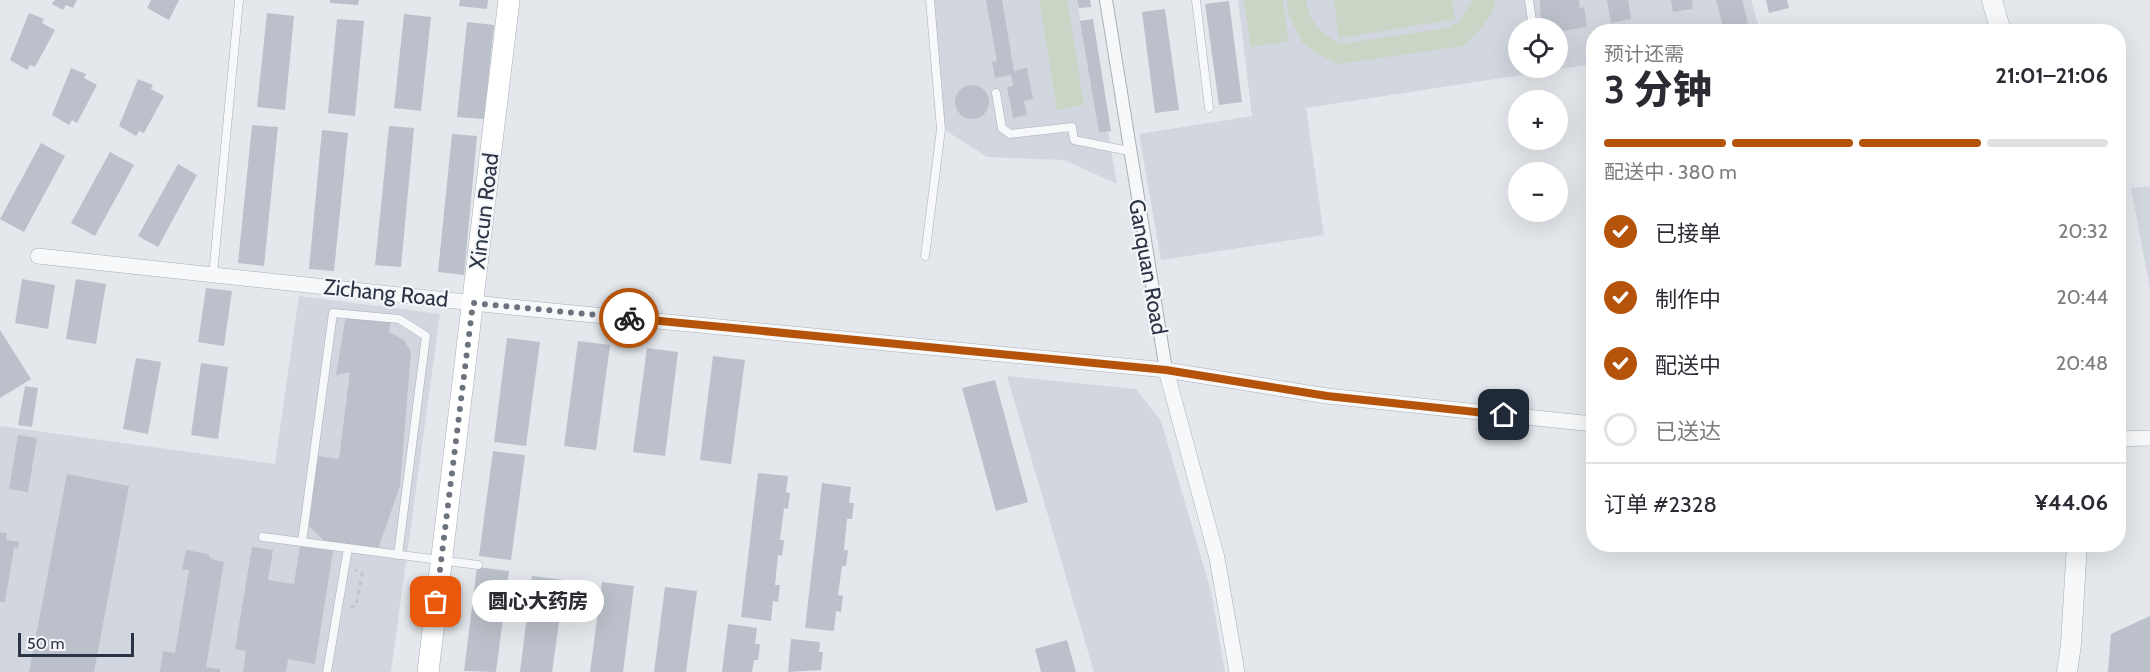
<!DOCTYPE html>
<html lang="zh">
<head>
<meta charset="utf-8">
<style>
	body { margin:0; font-family:Cabin,"Noto Sans SC",sans-serif; background:#f7f7f7; color:#2b2b33; height:100vh; display:flex; flex-direction:column; font-size:22px; white-space:nowrap }
	* { box-sizing:border-box; margin:0 }
	p { font-size:20px; color:#7c7c81 }
	.icon { flex:none; width:33px; height:33px; fill:none; stroke:currentColor; stroke-width:2; stroke-linecap:round; stroke-linejoin:round }
	.map { position:relative; flex:1; overflow:hidden }
	.drawer { position:absolute; left:1586px; top:24px; width:540px; height:528px; display:flex; flex-direction:column; background:#fff; border-radius:24px; box-shadow:0 6px 24px #0002 }
	.drawer>* { flex:none }
	.tools { position:absolute; left:1508px; top:18px; display:grid; gap:12px }
	.tools a { display:grid; place-items:center; width:60px; height:60px; border-radius:50%; background:#fff; box-shadow:0 6px 24px #0002; font-size:30px }
	.scale { position:absolute; left:18px; bottom:15px; width:116px; box-sizing:border-box; padding-left:6px; border:3px solid #2b3445; border-top:0; font-size:16px; line-height:21px; white-space:nowrap; color:#2b3445; -webkit-text-stroke:4px #f4f6f9; paint-order:stroke }
	.pin { position:absolute; display:grid; place-items:center; width:51px; height:51px; color:#fff; margin:-26px; border-radius:12px; box-shadow:0 3px 9px #0006 }
	.courier { position:absolute; display:grid; place-items:center; width:60px; height:60px; margin:-30px; border:4px solid #b45309; border-radius:50%; background:#fff; color:#222; box-shadow:0 2px 8px #0007 }
	.bubble { position:absolute; height:42px; border-radius:21px; background:#fff; box-shadow:0 6px 24px #0002; font-size:20px; font-weight:800; line-height:42px; text-align:center }
	.headline em { font-style:normal; font-weight:800 }
	.headline div { display:flex; flex-direction:column-reverse }
	.headline { display:flex; align-items:center; justify-content:space-between; height:102px; padding:0 18px }
	h1 { font-size:39px; font-weight:800; line-height:45px }
	.bar { display:grid; grid-template-columns:repeat(4,1fr); gap:9px 6px; align-content:center; height:72px; padding:0 18px }
	.bar i { height:8px; border-radius:4px; background:#e1e1e2 }
	.bar .current { background:#b45309 }
	.bar p { grid-column:span 4 }
	.line { display:flex; align-items:center; gap:15px; padding:0 18px; border-top:2px solid #e1e1e2 }
	.line div { flex:1 }
	ol { padding:0 18px; list-style:none }
	li { display:flex; align-items:center; gap:18px; height:66px }
	li p { margin-inline-start:auto }
	li .icon { padding:6px; border-radius:50%; background:#b45309; color:#fff; stroke-width:4 }
	li:last-child { color:#7c7c81 }
	li i { width:33px; height:33px; border:3px solid #e1e1e2; border-radius:50% }
	.map>svg:first-child { display:block }
	.built { fill:#d2d6de; fill-rule:evenodd }
	.green { fill:#c9d6c5 }
	.building { fill:#bbc0ca }
	.lines { fill:none; stroke-linecap:round; stroke-linejoin:round }
	.service-casing { stroke:#a9aeb7; stroke-width:9 }
	.pedestrian-casing { stroke:#a9aeb7; stroke-width:14 }
	.minor-casing { stroke:#a9aeb7; stroke-width:16 }
	.tertiary-casing { stroke:#a9aeb7; stroke-width:21 }
	.secondary-casing { stroke:#a9aeb7; stroke-width:22 }
	.path { stroke:#c2c5cb; stroke-width:3; stroke-dasharray:4.5 4.5; stroke-linecap:butt }
	.service { stroke:#f7f8fa; stroke-width:8 }
	.pedestrian { stroke:#f7f8fa; stroke-width:12 }
	.minor { stroke:#f7f8fa; stroke-width:15 }
	.tertiary { stroke:#f7f8fa; stroke-width:20 }
	.secondary { stroke:#fff; stroke-width:21 }
	.done { stroke:#6c737f; stroke-width:6; stroke-dasharray:0 10.8 }
	.route { stroke:#b45309; stroke-width:8 }
	.labels { text-anchor:middle; dominant-baseline:central; stroke-width:4.5; stroke-linejoin:round; paint-order:stroke }
	.street-label { font-size:22px; fill:#2b3445; stroke:#f4f6f9 }
</style>
</head>
<body>
<div class="map">
<svg width="2150" height="672" viewBox="0 0 2150 672">
	<rect width="100%" height="100%" fill="#e4e7ec"/>
	<path class="built" d="M934 0H1077L1099 133 1108 132 1117 184 1064 160 987 157 945 130Z
		M1238 0H1751L1760 31 1593 32V64L1306 108 1324 235 1161 260 1139 134 1252 116ZM1518 28H1557V68H1518Z
		M2150 186V288L2131 188Z
		M299 296 440 314 391 672H0V426L275 464Z
		M1007 376 1136 389 1161 421 1211 591 1225 672H1094Z"/>
	<path class="green" d="M1039 0H1067L1084 105 1057 110Z
		M1244 0H1283L1288 41 1251 47Z
		M1287 0H1306C1309 22 1322 37 1343 44L1447 28 1459 22 1472 0H1496C1489 21 1479 33 1462 46L1339 64 1313 52 1302 42 1289 15Z
		M1334 0H1452L1455 19 1339 38Z"/>
	<path class="building" d="M55 0H77L73 8 66 5 63 10 52 4Z
		M151 0H179L169 20 147 8Z
		M330 0H359L358 5 330 3Z
		M460 0H488L487 9 459 6Z
		M986 0H1002L1014 71 1027 68 1033 99 1024 101 1027 115 1013 118 1007 87 1013 86 1011 75 995 78 992 62 997 61Z
		M1077 0H1090L1091 7 1079 8Z
		M1540 0H1579L1580 8 1584 7 1587 27 1557 32V28H1541Z
		M1607 0H1628L1631 19 1611 23Z
		M1671 0H1692L1693 9 1673 12Z
		M1716 0H1742L1748 23 1724 30Z
		M1766 0H1787L1789 8 1769 13Z
		M1229 1 1242 102 1219 105 1205 4Z
		M1165 9 1179 110 1155 113 1142 12Z
		M29 13 44 19 42 23 55 30 35 67 30 65 27 70 10 60Z
		M267 13 294 16 285 110 257 107Z
		M404 14 431 17 421 111 394 108Z
		M337 19 364 21 355 116 328 113Z
		M1093 19 1111 131 1099 133 1080 21Z
		M467 22 494 25 484 119 457 117Z
		M71 68 86 74 84 78 97 85 77 123 72 120 69 125 52 115Z
		M138 79 153 85 151 89 164 96 144 133 139 131 136 136 119 126Z
		M955 102a17 17 0 1 1 34 0a17 17 0 1 1-34 0Z
		M252 125 278 127 264 266 238 263Z
		M389 126 414 128 401 267 375 265Z
		M322 130 348 133 334 271 309 269Z
		M452 134 477 136 464 275 438 272Z
		M41 143 65 156 24 232 0 219Z
		M110 152 134 165 95 236 71 223Z
		M178 164 197 175 158 247 138 236Z
		M22 279 55 285 48 329 15 323Z
		M76 279 106 284 96 344 66 339Z
		M206 288 232 291 224 346 198 342Z
		M346 315 391 320 389 332 404 340 411 352 400 486 378 549 326 543 309 526 318 456 339 459 350 372 336 375Z
		M0 330 31 379 0 398Z
		M507 338 540 342 526 446 494 442Z
		M578 341 610 345 596 450 564 446Z
		M647 348 678 352 665 456 633 452Z
		M713 356 745 360 731 464 700 460Z
		M136 358 161 362 148 434 123 429Z
		M201 363 228 367 218 439 191 435Z
		M995 380 1028 502 996 511 962 388Z
		M25 386 38 388 32 427 18 425Z
		M18 435 37 438 28 492 9 489Z
		M493 451 525 455 511 560 479 556Z
		M758 473 788 476 786 492 790 493 788 509 784 508 780 540H784L782 556 778 555 775 585H780L778 602 773 601 771 621 741 617Z
		M67 474 129 486 94 672H29Z
		M822 483 851 487 849 503H854L852 519H847L844 550H848L846 566H842L838 595 843 596 841 612 836 611 834 631 805 628Z
		M0 532 7 533 6 540 19 542 18 548H14L5 602H0Z
		M300 546 333 551 315 664 288 659 286 672H243L246 651 235 649 252 547 273 550 268 580 294 584Z
		M186 550 208 554 211 559 224 562 206 667 220 669V672H160L163 651 175 653 189 570 182 569Z
		M477 567 509 571 496 672 464 671Z
		M532 576 565 580 552 672H520Z
		M602 582 634 586 623 672H590Z
		M665 587 697 591 686 672H654Z
		M2150 616V672H2108L2111 634Z
		M728 624 757 628 755 644H760L758 660H754L752 672H722Z
		M791 639 820 642 819 652H823L821 670 788 672Z
		M1067 640 1076 672H1041L1035 649Z"/>
	<g class="lines">
		<defs>
			<path id="service" d="M1196 0 1209 108
				M1529 0 1533 28
				M996 93 1002 128 1010 134 1072 127 1074 140 1129 151
				M925 256 941 129 930 0
				M213 275 239 0
				M263 537 478 565
				M302 542 333 313 399 319 426 336 398 555
				M327 672 348 548"/>
			<path id="pedestrian" d="M1106 0 1166 370"/>
			<path id="minor" d="M38 256 511 307 1166 370 1327 396 1593 424
				M1166 370 1217 558 1237 672
				M2118 439 2150 438"/>
			<path id="tertiary" d="M1992 0 2001 32
				M2067 672 2071 644 2077 544"/>
			<path id="secondary" d="M428 672 509 0"/>
		</defs>
		<use href="#service" class="service-casing"/>
		<use href="#pedestrian" class="pedestrian-casing"/>
		<use href="#minor" class="minor-casing"/>
		<use href="#tertiary" class="tertiary-casing"/>
		<use href="#secondary" class="secondary-casing"/>
		<path class="path" d="M350 607 356 606 362 573 355 570"/>
		<use href="#service" class="service"/>
		<use href="#pedestrian" class="pedestrian"/>
		<use href="#minor" class="minor"/>
		<use href="#tertiary" class="tertiary"/>
		<use href="#secondary" class="secondary"/>
	</g>
	<g class="lines">
		<path class="done" d="M436 602 473 303 629 318"/>
		<path class="route" d="M629 318 1166 370 1327 396 1504 415"/>
	</g>
	<g class="labels">
		<g class="street-label">
			<text transform="translate(484 211) rotate(-83)">Xincun Road</text>
			<text transform="translate(1148 267) rotate(80)">Ganquan Road</text>
			<text transform="translate(386 293) rotate(6)">Zichang Road</text>
		</g>
	</g>
</svg>
<div class="tools">
<a><svg class="icon" aria-label="locate" viewBox="0 0 24 24"><circle cx="12" cy="12" r="6"/><path d="M12 2v4M12 18v4M2 12h4M18 12h4"/></svg></a>
<a>+</a>
<a>−</a>
</div>
<div class="scale">50 m</div>
<div class="pin" style="left:436px;top:602px;background:#ea580c"><svg class="icon" aria-label="bag" viewBox="0 0 24 24"><path d="M5 8h14l-1 12H6zM9 8a3 3 0 0 1 6 0"/></svg></div>
<div class="pin" style="left:1504px;top:415px;background:#1f2937"><svg class="icon" aria-label="home" viewBox="0 0 24 24"><path d="M3 11l9-7 9 7M6 9v11h12V9"/></svg></div>
<div class="courier" style="left:629px;top:318px"><svg class="icon" aria-label="bike" viewBox="0 0 24 24"><circle cx="6" cy="16" r="4"/><circle cx="18" cy="16" r="4"/><path d="M6 16l4-8h5l3 8M10 8l3 8H6M13 5h3"/></svg></div>
<div class="bubble" style="left:472px;top:580px;width:132px">圆心大药房</div>
<section class="drawer">
<div class="headline"><div><h1>3 分钟</h1><p>预计还需</p></div><em>21:01–21:06</em></div>
<div class="bar"><i class="current"></i><i class="current"></i><i class="current"></i><i></i><p>配送中 · 380 m</p></div>
<ol>
<li><svg class="icon" aria-label="check" viewBox="0 0 24 24"><path d="M5 12l5 5 9-10"/></svg>已接单<p>20:32</p></li>
<li><svg class="icon" aria-label="check" viewBox="0 0 24 24"><path d="M5 12l5 5 9-10"/></svg>制作中<p>20:44</p></li>
<li><svg class="icon" aria-label="check" viewBox="0 0 24 24"><path d="M5 12l5 5 9-10"/></svg>配送中<p>20:48</p></li>
<li><i></i>已送达</li>
</ol>
<div class="line" style="height:78px"><div>订单 #2328</div><b>¥44.06</b></div>
</section>
</div>
</body>
</html>
